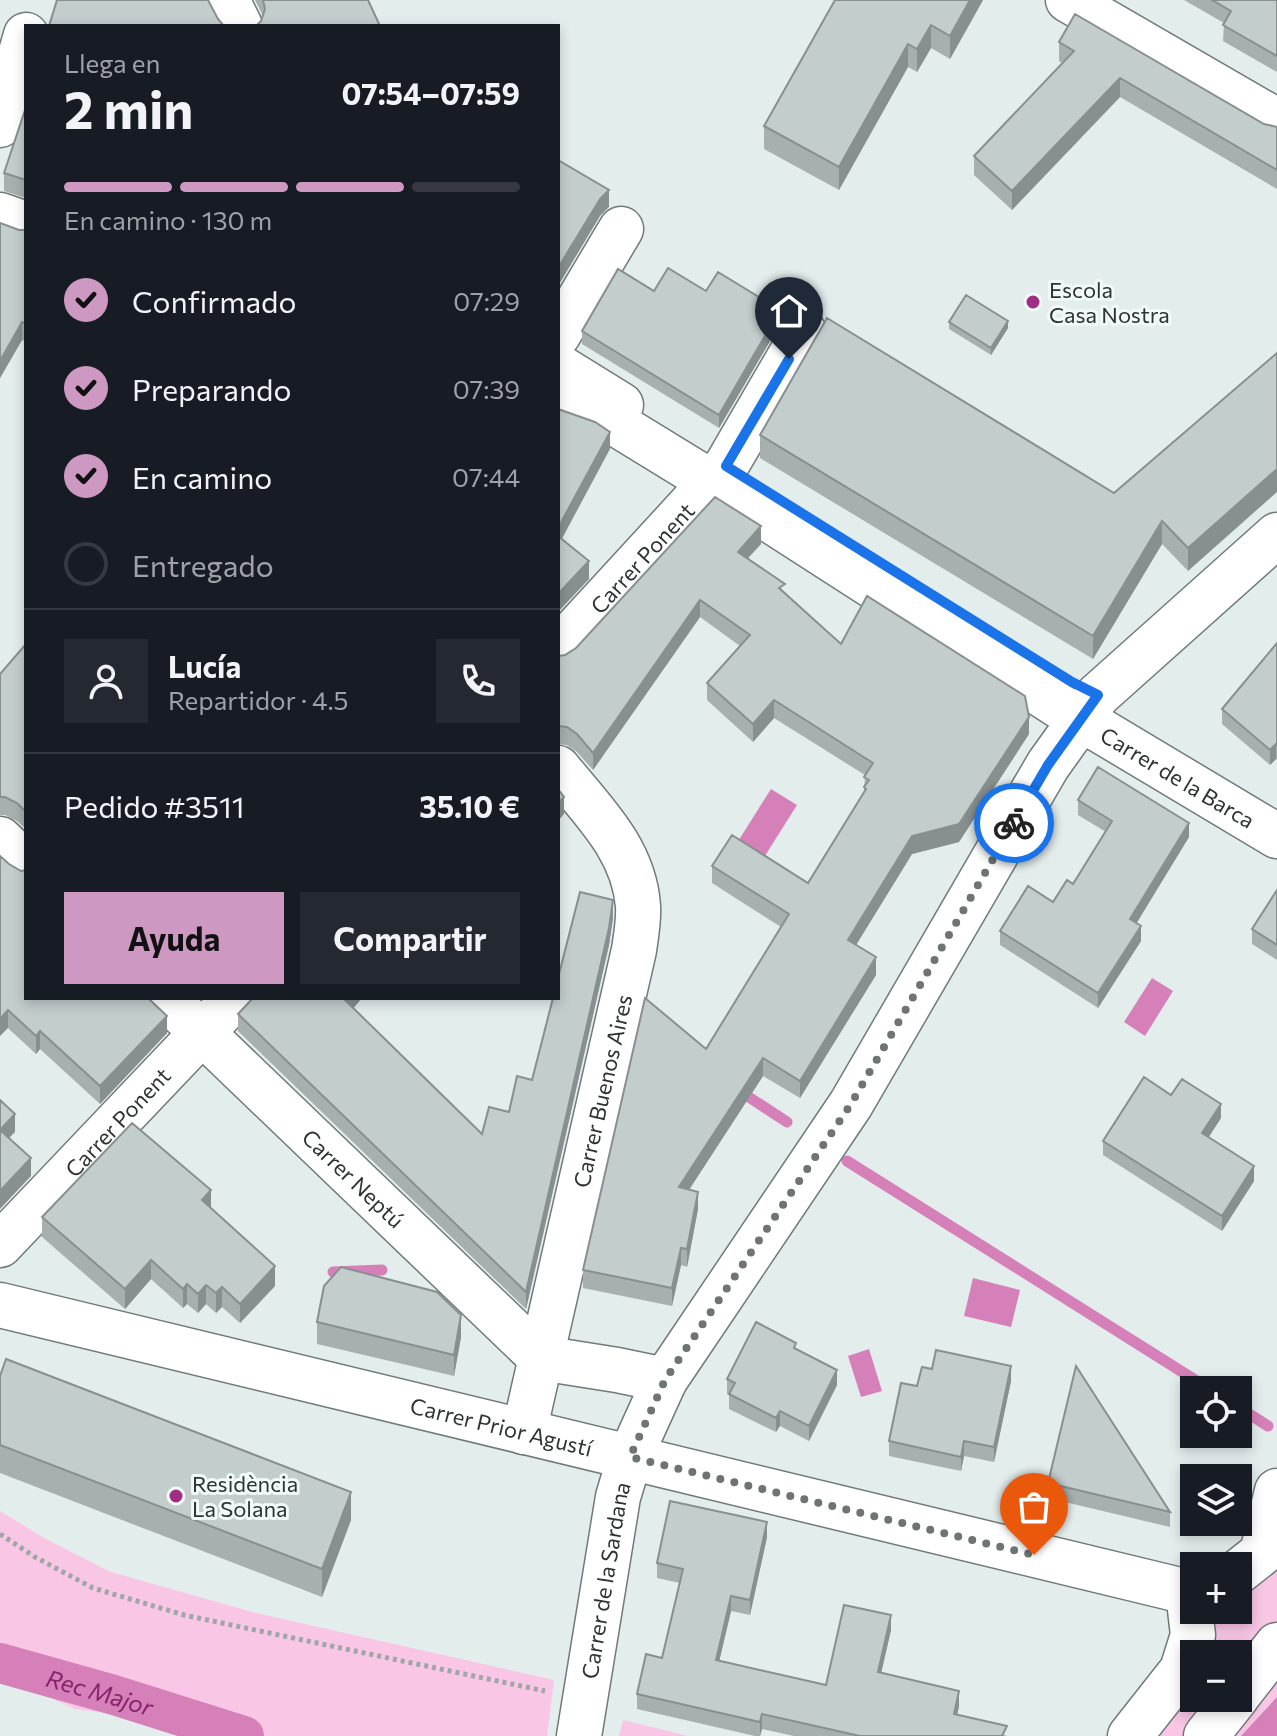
<!DOCTYPE html>
<html lang="es">
<head>
<meta charset="utf-8">
<style>
	body { margin:0; font-family:Commissioner,sans-serif; background:#242831; color:#f1f3f6; height:100vh; display:flex; flex-direction:column; font-size:30px; white-space:nowrap }
	* { box-sizing:border-box; margin:0 }
	p { font-size:26px; color:#9ea1a6 }
	.icon { flex:none; width:44px; height:44px; fill:none; stroke:currentColor; stroke-width:2; stroke-linecap:round; stroke-linejoin:round }
	.map { position:relative; flex:1; overflow:hidden }
	.sheet { position:absolute; left:24px; top:24px; width:536px; height:976px; display:flex; flex-direction:column; background:#171b24; border-radius:0px; box-shadow:0 4px 12px #0003 }
	.sheet>* { flex:none }
	.fabs { position:absolute; left:1180px; top:1376px; display:grid; gap:16px }
	.fabs a { display:grid; place-items:center; width:72px; height:72px; border-radius:0px; background:#171b24; box-shadow:0 4px 12px #0003; font-size:40px }
	.pin { position:absolute; display:grid; place-items:center; width:68px; height:68px; color:#fff; margin:-82px -34px; border-radius:50% 50% 50% 0; rotate:-45deg; box-shadow:0 0 8px #0007 }
	.pin .icon { rotate:45deg }
	.courier { position:absolute; display:grid; place-items:center; width:80px; height:80px; margin:-40px; border:6px solid #1a73e8; border-radius:50%; background:#fff; color:#222; box-shadow:0 2px 10px #0007 }
	.head em { font-style:normal; font-weight:700 }
	.head div { display:flex; flex-direction:column-reverse }
	.head { display:flex; align-items:center; justify-content:space-between; height:136px; padding:0 40px }
	h1 { font-size:52px; font-weight:700; line-height:60px }
	.bar { display:grid; grid-template-columns:repeat(4,1fr); gap:12px 8px; align-content:center; height:96px; padding:0 40px }
	.bar i { height:10px; border-radius:6px; background:#363941 }
	.bar .on { background:#cd99c2 }
	.bar p { grid-column:span 4 }
	.line { display:flex; align-items:center; gap:20px; padding:0 40px; border-top:2px solid #363941 }
	.line div { flex:1 }
	.round { display:grid; place-items:center; flex:none; width:84px; height:84px; border-radius:0px; background:#242831 }
	ol { padding:0 40px; list-style:none }
	li { display:flex; align-items:center; gap:24px; height:88px }
	li p { margin-inline-start:auto }
	li .icon { padding:8px; border-radius:50%; background:#cd99c2; color:#111; stroke-width:4 }
	li:last-child { color:#9ea1a6 }
	li i { width:44px; height:44px; border:4px solid #363941; border-radius:50% }
	.cta { display:flex; gap:16px; margin-top:auto; padding:16px 40px }
	.cta a { flex:1; height:92px; border-radius:0px; background:#cd99c2; color:#111; font-size:32px; font-weight:700; line-height:92px; text-align:center }
	.cta a+a { background:#242831; color:#f1f3f6 }
	.map>svg:first-child { display:block }
	.green { fill:#f9c6e6 }
	.water { fill:#d680b9 }
	.lines { fill:none; stroke-linecap:round; stroke-linejoin:round }
	.stream { stroke:#d680b9; stroke-width:11 }
	.canal { stroke:#d680b9; stroke-width:40 }
	.minor-casing { stroke:#717a7a; stroke-width:47 }
	.path { stroke:#9ea6a6; stroke-width:5; stroke-dasharray:4 4; stroke-linecap:butt }
	.minor { stroke:#fff; stroke-width:44 }
	.wall { fill:#a8b0af }
	.shaded-wall { fill:#88908f }
	.building { fill:#c3cdcc; stroke:#88908f; stroke-width:2 }
	.done { stroke:#6e7474; stroke-width:8; stroke-dasharray:0 14.4 }
	.route { stroke:#1a73e8; stroke-width:10 }
	.poi-dot { fill:#a22b83; stroke:#f0faf9; stroke-width:3 }
	.labels { text-anchor:middle; dominant-baseline:central; stroke-width:6; stroke-linejoin:round; paint-order:stroke }
	.poi-label { font-size:22px; fill:#2f3333; stroke:#f0faf9; text-anchor:start }
	.street-label { font-size:22px; fill:#2f3333; stroke:#f0faf9 }
	.water-label { font-size:24px; font-style:italic; fill:#87226d; stroke:#f0faf9 }
</style>
</head>
<body>
<div class="map">
<svg width="1277" height="1736" viewBox="0 0 1277 1736">
	<rect width="100%" height="100%" fill="#e3edec"/>
	<path class="green" d="M0 1511 44 1538 111 1572 256 1613 554 1680 547 1736H183L130 1716 75 1709 0 1675Z
		M1277 1547V1697L1241 1736H1143L1194 1665V1698H1238V1654H1202L1216 1635V1610H1238V1600C1257 1592 1272 1566 1277 1547Z
		M623 1720 688 1736H619Z"/>
	<path class="water" d="M771 789 797 805 763 859 737 843Z
		M1152 978 1173 991 1145 1036 1124 1022Z
		M973 1278 1020 1290 1011 1327 964 1316Z
		M869 1349 882 1391 861 1397 848 1356Z
		M1277 1697V1736H1241Z"/>
	<g class="lines">
		<path class="stream" d="M738 1090 787 1122
			M847 1161 1211 1390
			M333 1272 382 1270
			M1238 1407 1268 1426"/>
		<path class="canal" id="s1" d="M0 1663 114 1695 244 1736"/>
		<defs>
			<g id="minor">
				<path d="M227 0 240 26"/>
				<path d="M1068 0 1277 121"/>
				<path d="M0 125 26 35"/>
				<path d="M0 215 26 224"/>
				<path d="M558 335 621 229"/>
				<path d="M558 366 621 405"/>
				<path id="s2" d="M558 402 605 417 711 482 1056 704 1277 836"/>
				<path id="s3" d="M558 649 726 466 804 332"/>
				<path d="M0 839 26 864"/>
				<path id="s4" d="M166 998 541 1358 617 1370 665 1380"/>
				<path id="s5" d="M0 1245 235 998"/>
				<path id="s6" d="M0 1305 1188 1592 1194 1590"/>
				<path id="s7" d="M524 1432 634 950C636 936 639 920 638 906 634 849 592 810 558 768"/>
				<path d="M1238 1572 1262 1553 1277 1491"/>
				<path d="M1238 1695 1277 1645"/>
				<path id="s8" d="M579 1736 618 1497 630 1457 665 1380 851 1104 1048 765 1098 695 1277 535"/>
				<path d="M1130 1736 1182 1670 1193 1635 1188 1592"/>
				<path d="M1206 1736 1236 1698"/>
			</g>
		</defs>
		<use href="#minor" class="minor-casing"/>
		<path class="path" d="M0 1534 35 1557 93 1588 184 1615 545 1691"/>
		<use href="#minor" class="minor"/>
	</g>
	<path class="wall" d="M255 0H368L261 21 263 16Z
		M835 0H983L950 59 931 48 917 72 908 67 839 190 764 149V126Z
		M1184 0H1277V72L1223 41 1224 23Z
		M1059 42 1264 124 1277 127V206V189L1120 97 1012 210 974 175V156L1062 63 1059 61Z
		M26 107V198L4 191V173Z
		M0 223 19 230H26V342L22 340 0 378Z
		M654 291H706L780 324 719 428 582 344V331Z
		M949 322 1008 328 991 355 949 329Z
		M1277 353 1188 571 1162 544 1093 659 760 458V435L1114 493Z
		M761 544 748 558 841 644 1029 734 959 842 912 854 856 945 876 975 800 1098 763 1076 689 1190 698 1209 687 1267 681 1265 672 1306 583 1288V1270L706 1049 781 927 712 883V866L808 883 864 792 865 775 774 718 753 742 707 700V683L740 646 700 617 593 770 577 752 567 745 558 744V656L565 655Z
		M1277 643V760L1276 759 1270 765 1222 724V709Z
		M26 644V829L17 821 5 815H0V674Z
		M1078 800 1189 837 1136 923 1141 941 1098 1008 1000 945V931L1053 902 1073 884 1106 832 1078 815Z
		M0 856 167 1033 100 1104 40 1049 36 1054 8 1028Z
		M1277 890V960L1252 944V929Z
		M613 918 609 945 526 1309 238 1031V1014L253 998H362L353 1008 482 1134 509 1112 532 1080Z
		M1171 1095 1221 1118 1209 1137 1254 1181 1222 1231 1103 1155V1141Z
		M211 1208 275 1286 240 1323 222 1307 216 1313 206 1304 198 1313 187 1304 183 1308 151 1279 125 1309 42 1237V1217Z
		M317 1322 461 1337 454 1376 317 1344Z
		M796 1350 837 1385 809 1441 780 1426 776 1432 729 1409V1395L727 1394V1379Z
		M0 1376 351 1520 322 1597 0 1473Z
		M1011 1381 994 1462 964 1456 961 1471 889 1456V1441L917 1386Z
		M1048 1483 1170 1512V1527L1048 1498Z
		M767 1537 750 1615 731 1611 719 1661 826 1685 891 1630 881 1672 959 1706 957 1715 1007 1736H794L762 1729 760 1736H755L637 1709V1694L662 1658 680 1583 657 1578V1563Z"/>
	<path class="shaded-wall" d="M970 0H983L950 59V36Z
		M931 25V48L917 72V49Z
		M908 44V67L839 190V167Z
		M1120 78V97L1012 210V191Z
		M609 190V207L600 216 558 286V268L600 199Z
		M780 310V324L719 428V415Z
		M1008 321V328L991 355V348Z
		M22 322V340L0 378V361Z
		M610 432V449L558 546V528Z
		M1277 469V492L1188 571V548Z
		M1162 521V544L1093 659V636Z
		M761 526V544L738 569V552Z
		M589 561V579L558 612V594Z
		M700 600V617L593 770V753Z
		M774 700V718L753 742V724Z
		M1029 717V734L959 842 912 854 848 958V940L912 836Z
		M1276 744V759L1270 765V750Z
		M564 797V814L558 821V803Z
		M1189 823V837L1130 934V919Z
		M613 900V918L609 945 526 1309V1292Z
		M1141 926V941L1098 1008V993Z
		M876 957V975L800 1098V1081Z
		M347 998H362L345 1018V1000Z
		M8 1010V1028L0 1036V1019Z
		M167 1016V1033L100 1104V1086Z
		M40 1031V1049L36 1054V1036Z
		M763 1058V1076L679 1205V1187Z
		M1221 1104V1118L1202 1147V1133Z
		M15 1114V1132L0 1147V1130Z
		M31 1158V1176L0 1209V1191Z
		M1254 1166V1181L1222 1231V1216Z
		M211 1190V1210L202 1200Z
		M698 1192V1209L687 1267V1249Z
		M681 1248V1265L672 1306V1288Z
		M151 1260V1279L125 1309V1289Z
		M275 1266V1286L240 1323V1304Z
		M187 1284V1304L183 1308V1289Z
		M206 1285V1304L198 1313V1294Z
		M222 1287V1307L216 1313V1293Z
		M461 1315V1337L454 1376V1355Z
		M1011 1366V1381L994 1462V1447Z
		M837 1370V1385L809 1441V1426Z
		M780 1411V1426L776 1432V1418Z
		M964 1441V1456L961 1471V1457Z
		M351 1492V1520L322 1597V1569Z
		M767 1522V1537L750 1615V1600Z
		M731 1596V1611L716 1675V1660Z
		M891 1615V1630L878 1687V1672Z
		M959 1691V1706L954 1729V1714Z
		M762 1714V1729L760 1736V1722Z"/>
	<path class="building" d="M57 0H208L218 19 224 26H49Z
		M263 0H368L380 26H256L261 21 265 9Z
		M835 0H970L950 36 931 25 917 49 908 44 839 167 764 126Z
		M1212 0H1277V56L1223 25 1231 11Z
		M1075 14 1264 124 1277 127V170L1120 78 1012 191 974 156 1074 51 1059 42Z
		M26 107V180L4 173Z
		M558 160 609 190 600 199 558 268Z
		M0 223 19 230H26V324L22 322 0 361Z
		M668 268 706 291 718 272 780 310 719 415 582 331 618 269 654 291Z
		M966 295 1008 321 991 348 949 322Z
		M827 318 1114 493 1277 353V469L1188 548 1162 521 1093 636 760 435Z
		M558 409 595 422 610 432 558 528Z
		M715 497 761 526 738 552 785 584 779 588 841 644 867 596 1025 696 1029 717 959 824 912 836 848 940 876 957 800 1081 763 1058 679 1187 698 1192 687 1249 681 1248 672 1288 583 1270 645 998 706 1049 789 914 712 866 732 835 808 883 866 789 864 787 869 780 864 777 873 763 774 700 753 724 707 683 750 635 700 600 593 753 577 734 567 727 558 726V656L565 655 576 648Z
		M558 536 589 561 558 594Z
		M1277 643V746L1276 744 1270 750 1222 709Z
		M26 644V812L17 803 5 797H0V674Z
		M1098 767 1189 823 1130 919 1141 926 1098 993 1000 931 1028 886 1053 902 1067 880 1073 884 1112 821 1078 800Z
		M558 789 564 797 558 803Z
		M0 856 9 864 21 871 26 870V998H148L167 1016 100 1086 40 1031 36 1036 8 1010 0 1019Z
		M1277 890V945L1252 929Z
		M580 892 613 900 609 928 526 1292 238 1014 253 998H347L345 1000 482 1134 489 1107 509 1112 517 1076 532 1080 553 998H558V978Z
		M1144 1077 1171 1095 1182 1079 1221 1104 1202 1133 1254 1166 1222 1216 1103 1141Z
		M0 1100 15 1114 0 1130 31 1158 0 1191Z
		M132 1123 211 1190 202 1200 275 1266 240 1304 222 1287 216 1293 206 1285 198 1294 187 1284 183 1289 151 1260 125 1289 42 1217Z
		M341 1267 437 1292 461 1315 454 1355 317 1322 324 1286Z
		M756 1322 796 1343 794 1348 837 1370 809 1426 780 1411 776 1418 729 1394 735 1383 727 1379Z
		M936 1350 1011 1366 994 1447 964 1441 961 1457 889 1441 901 1383 917 1386 922 1367 932 1369Z
		M6 1359 351 1492 322 1569 0 1445V1376Z
		M1076 1366 1170 1512 1048 1483Z
		M670 1501 767 1522 750 1600 731 1596 716 1660 826 1685 844 1605 891 1615 878 1672 959 1691 954 1714 1007 1726 1002 1736H860L762 1714 760 1722 637 1694 646 1654 662 1658 683 1569 657 1563Z"/>
	<g class="lines">
		<path class="done" d="M1014 823 851 1104 665 1380 630 1457 1034 1555"/>
		<path class="route" d="M789 359 726 466 1072 682 1098 695 1048 765 1014 823"/>
	</g>
	<g class="poi-dot">
		<circle cx="1033" cy="302" r="8"/>
		<circle cx="176" cy="1496" r="8"/>
	</g>
	<g class="labels">
		<g class="poi-label">
			<text x="1049" y="289">Escola<tspan x="1049" dy="25">Casa Nostra</tspan></text>
			<text x="192" y="1483">Residència<tspan x="192" dy="25">La Solana</tspan></text>
		</g>
		<g class="street-label">
			<text stroke="none"><textPath href="#s3" startOffset="124">Carrer Ponent</textPath></text>
			<text stroke="none"><textPath href="#s2" startOffset="726">Carrer de la Barca</textPath></text>
			<text stroke="none"><textPath href="#s7" startOffset="350">Carrer Buenos Aires</textPath></text>
			<text stroke="none"><textPath href="#s5" startOffset="170">Carrer Ponent</textPath></text>
			<text stroke="none"><textPath href="#s4" startOffset="260">Carrer Neptú</textPath></text>
			<text stroke="none"><textPath href="#s6" startOffset="516">Carrer Prior Agustí</textPath></text>
			<text stroke="none"><textPath href="#s8" startOffset="158">Carrer de la Sardana</textPath></text>
		</g>
		<g class="water-label">
			<text stroke="none"><textPath href="#s1" startOffset="104">Rec Major</textPath></text>
		</g>
	</g>
</svg>
<div class="fabs">
<a><svg class="icon" aria-label="locate" viewBox="0 0 24 24"><circle cx="12" cy="12" r="6"/><path d="M12 2v4M12 18v4M2 12h4M18 12h4"/></svg></a>
<a><svg class="icon" aria-label="layers" viewBox="0 0 24 24"><path d="M12 4l9 5-9 5-9-5zM3 14l9 5 9-5"/></svg></a>
<a>+</a>
<a>−</a>
</div>
<div class="pin" style="left:1034px;top:1555px;background:#ea580c"><svg class="icon" aria-label="bag" viewBox="0 0 24 24"><path d="M5 8h14l-1 12H6zM9 8a3 3 0 0 1 6 0"/></svg></div>
<div class="pin" style="left:789px;top:359px;background:#1f2937"><svg class="icon" aria-label="home" viewBox="0 0 24 24"><path d="M3 11l9-7 9 7M6 9v11h12V9"/></svg></div>
<div class="courier" style="left:1014px;top:823px"><svg class="icon" aria-label="bike" viewBox="0 0 24 24"><circle cx="6" cy="16" r="4"/><circle cx="18" cy="16" r="4"/><path d="M6 16l4-8h5l3 8M10 8l3 8H6M13 5h3"/></svg></div>
<section class="sheet">
<div class="head"><div><h1>2 min</h1><p>Llega en</p></div><em>07:54–07:59</em></div>
<div class="bar"><i class="on"></i><i class="on"></i><i class="on"></i><i></i><p>En camino · 130 m</p></div>
<ol>
<li><svg class="icon" aria-label="check" viewBox="0 0 24 24"><path d="M5 12l5 5 9-10"/></svg>Confirmado<p>07:29</p></li>
<li><svg class="icon" aria-label="check" viewBox="0 0 24 24"><path d="M5 12l5 5 9-10"/></svg>Preparando<p>07:39</p></li>
<li><svg class="icon" aria-label="check" viewBox="0 0 24 24"><path d="M5 12l5 5 9-10"/></svg>En camino<p>07:44</p></li>
<li><i></i>Entregado</li>
</ol>
<div class="line" style="height:144px"><a class="round"><svg class="icon" aria-label="person" viewBox="0 0 24 24"><circle cx="12" cy="8" r="4"/><path d="M4 21q1-7 8-7t8 7"/></svg></a><div><b>Lucía</b><p>Repartidor · 4.5</p></div><a class="round"><svg class="icon" aria-label="phone" viewBox="0 0 24 24"><path d="M5 4h4l2 5-3 2q2 4 5 5l2-3 5 2v4C11 20 4 13 5 4z"/></svg></a></div>
<div class="line" style="height:104px"><div>Pedido #3511</div><b>35.10 €</b></div>
<div class="cta"><a>Ayuda</a><a>Compartir</a></div>
</section>
</div>
</body>
</html>
